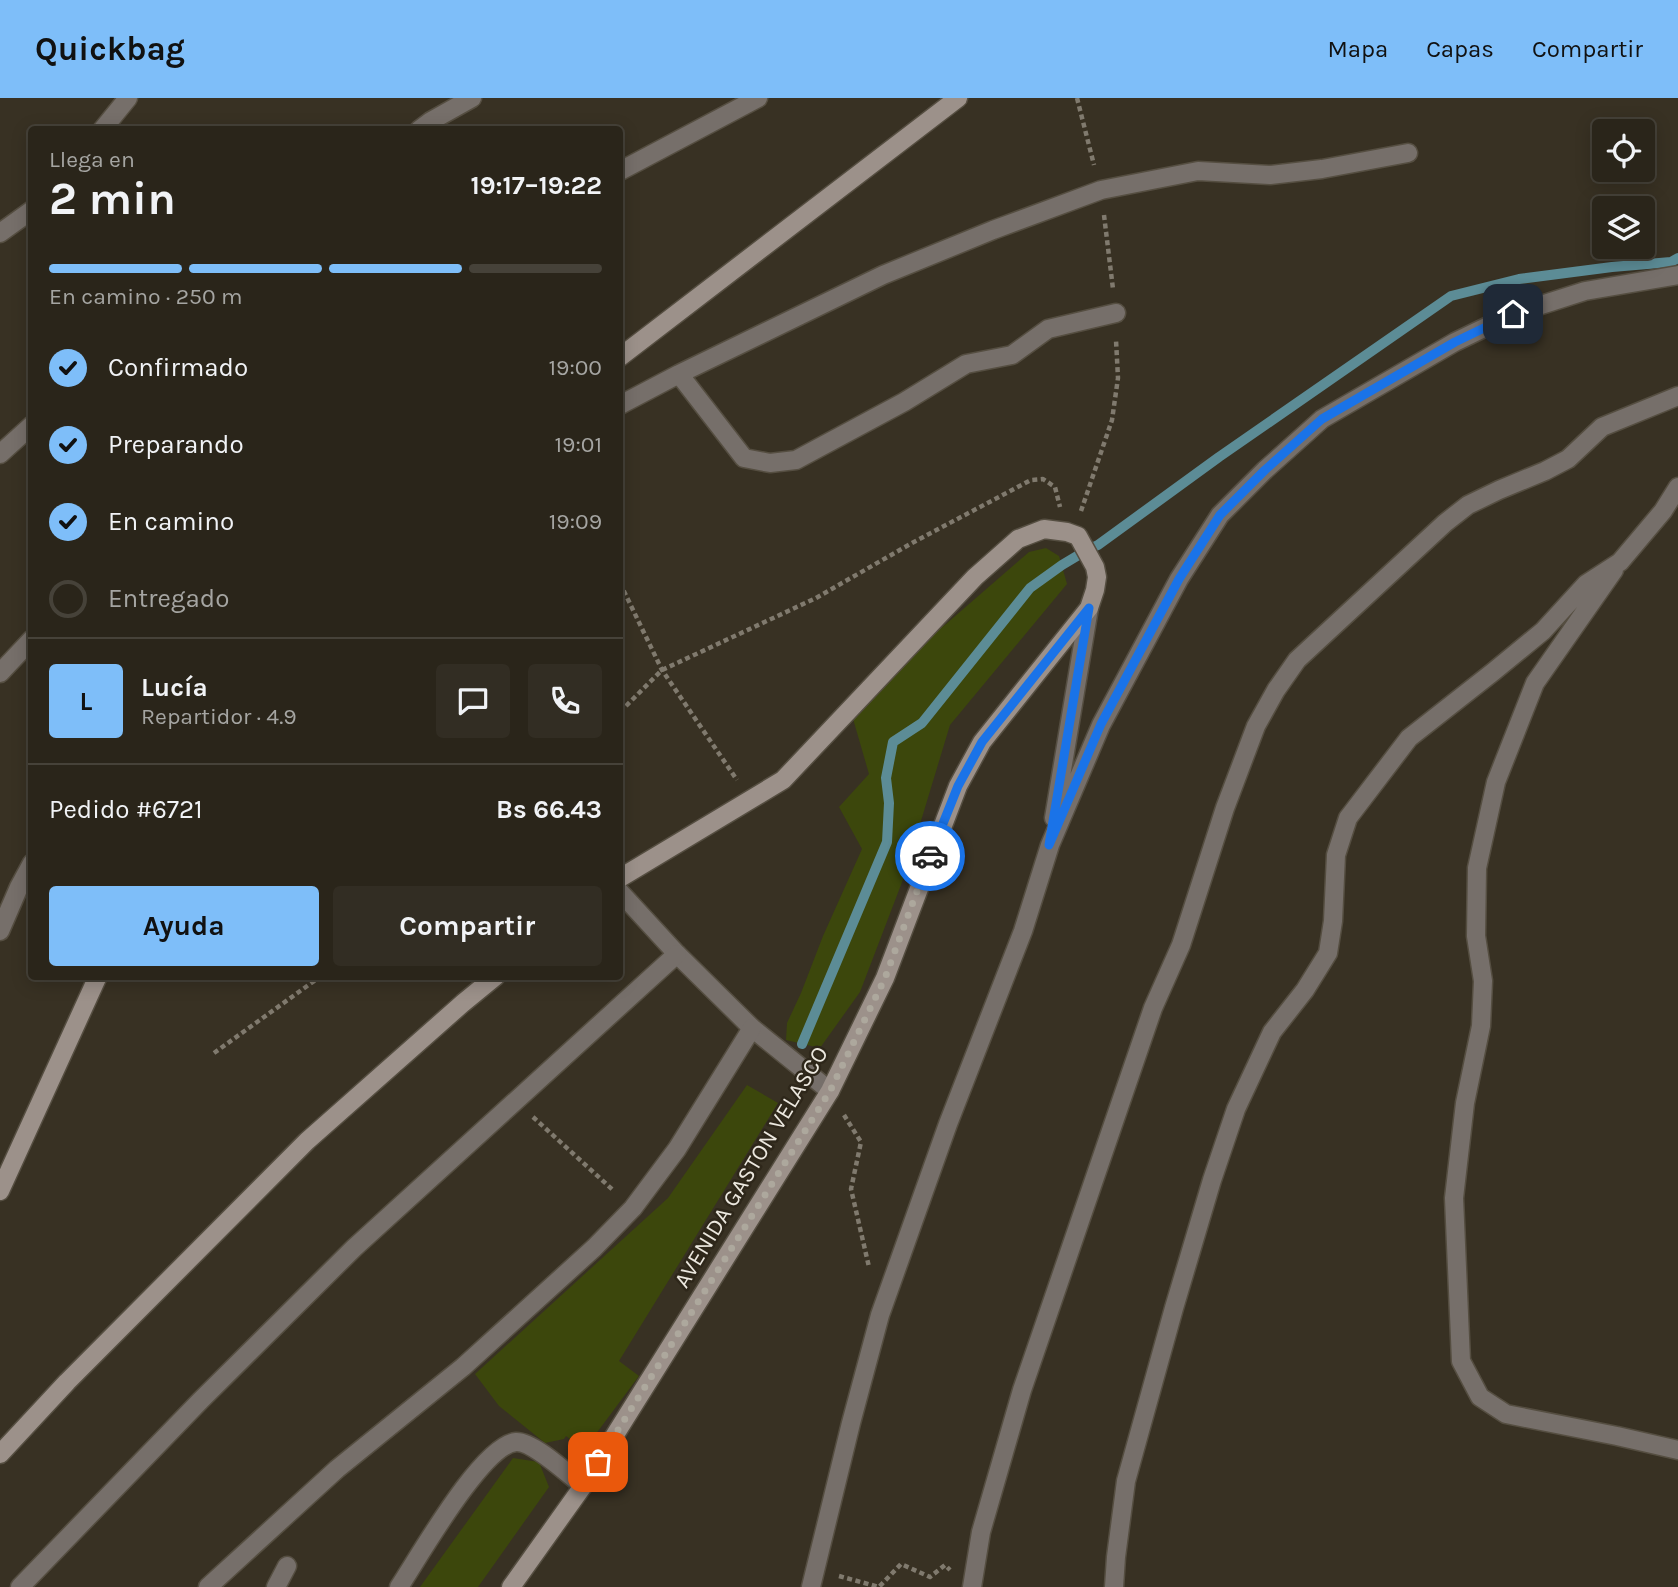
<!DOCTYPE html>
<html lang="es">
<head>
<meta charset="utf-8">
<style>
	body { margin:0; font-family:Karla,sans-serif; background:#322d23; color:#f1f3f6; height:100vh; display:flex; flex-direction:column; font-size:26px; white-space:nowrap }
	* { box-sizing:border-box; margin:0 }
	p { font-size:23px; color:#a5a5a2 }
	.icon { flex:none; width:38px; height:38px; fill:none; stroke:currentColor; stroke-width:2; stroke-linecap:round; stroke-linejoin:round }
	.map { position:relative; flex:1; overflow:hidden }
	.side { position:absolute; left:28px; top:28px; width:595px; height:854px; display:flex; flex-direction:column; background:#2a251a; border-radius:7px; box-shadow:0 4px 18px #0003,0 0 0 2px #464239 }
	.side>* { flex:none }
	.tools { position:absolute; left:1592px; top:21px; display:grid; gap:14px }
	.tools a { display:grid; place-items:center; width:63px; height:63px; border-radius:7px; background:#2a251a; box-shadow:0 4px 18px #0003,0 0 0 2px #464239; font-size:35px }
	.pin { position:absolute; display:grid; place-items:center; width:60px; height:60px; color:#fff; margin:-30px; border-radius:14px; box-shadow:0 4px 10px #0006 }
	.courier { position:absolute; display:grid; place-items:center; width:70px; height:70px; margin:-35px; border:5px solid #1a73e8; border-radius:50%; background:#fff; color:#222; box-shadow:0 2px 9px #0007 }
	.summary em { font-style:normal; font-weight:700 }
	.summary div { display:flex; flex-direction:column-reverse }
	.summary { display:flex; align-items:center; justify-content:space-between; height:119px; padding:0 21px }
	h1 { font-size:46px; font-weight:700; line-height:52px }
	.bar { display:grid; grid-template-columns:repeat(4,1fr); gap:10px 7px; align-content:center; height:84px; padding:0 21px }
	.bar i { height:9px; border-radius:5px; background:#464239 }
	.bar .current { background:#7ebef9 }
	.bar p { grid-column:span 4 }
	.line { display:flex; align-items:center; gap:18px; padding:0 21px; border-top:2px solid #464239 }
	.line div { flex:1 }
	.round { display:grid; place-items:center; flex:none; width:74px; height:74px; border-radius:7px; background:#322d23 }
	ol { padding:0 21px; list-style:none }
	li { display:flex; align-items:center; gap:21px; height:77px }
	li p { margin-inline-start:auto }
	li .icon { padding:7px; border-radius:50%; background:#7ebef9; color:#111; stroke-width:4 }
	li:last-child { color:#a5a5a2 }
	li i { width:38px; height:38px; border:4px solid #464239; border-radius:50% }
	.primary-button { display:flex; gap:14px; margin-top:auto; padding:14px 21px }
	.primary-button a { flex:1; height:80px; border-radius:7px; background:#7ebef9; color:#111; font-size:28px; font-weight:700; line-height:80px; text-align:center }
	.primary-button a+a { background:#322d23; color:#f1f3f6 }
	header { display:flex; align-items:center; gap:42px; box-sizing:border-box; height:98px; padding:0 35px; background:#7ebef9; color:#111 }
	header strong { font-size:33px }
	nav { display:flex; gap:38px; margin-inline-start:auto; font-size:24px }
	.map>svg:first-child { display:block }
	.green { fill:#3c470c }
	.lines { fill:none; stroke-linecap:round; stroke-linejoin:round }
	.stream { stroke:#5c8c96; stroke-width:10 }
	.lane-casing { stroke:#554e41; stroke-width:21 }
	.street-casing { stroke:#554e41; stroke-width:21 }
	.secondary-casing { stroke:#554e41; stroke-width:21 }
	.path { stroke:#807a6e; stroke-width:4.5; stroke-dasharray:5 3.5; stroke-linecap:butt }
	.lane { stroke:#766f6a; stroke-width:18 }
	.street { stroke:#766f6a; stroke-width:18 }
	.secondary { stroke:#9c918a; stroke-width:18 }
	.done { stroke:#ada89d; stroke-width:7; stroke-dasharray:0 12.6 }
	.route { stroke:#1a73e8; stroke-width:9 }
	.labels { text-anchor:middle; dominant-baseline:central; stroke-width:5; stroke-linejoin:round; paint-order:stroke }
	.street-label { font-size:23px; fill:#ece8df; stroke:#2e271a }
</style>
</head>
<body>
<header>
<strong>Quickbag</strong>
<nav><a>Mapa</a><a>Capas</a><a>Compartir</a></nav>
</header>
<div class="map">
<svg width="1678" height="1489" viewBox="0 0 1678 1489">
	<rect width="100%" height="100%" fill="#383123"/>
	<path class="green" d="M1046 450 1059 458 1067 486 950 627 904 779 860 894 820 950 786 942 787 925 801 895 823 838 862 751 839 709 869 676 849 607 867 589 946 526 1029 454Z
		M747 987 778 1005 619 1263 639 1278 584 1352 566 1338 564 1341 545 1345 499 1308 475 1276 668 1100Z
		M513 1360 539 1364 549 1389 478 1489H420Z"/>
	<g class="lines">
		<path class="stream" d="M802 946 887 744 889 705 886 680 893 644 922 625 1030 490 1062 467 1087 452 1098 447 1219 359 1451 198 1519 181 1612 169 1671 164 1678 160"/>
		<defs>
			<path id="lane" d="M679 276 744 360 770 365 796 362 904 304 966 266 1012 257 1048 231 1116 215
				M620 307 679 276 883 177 993 132 1101 92 1198 73 1270 77 1322 71 1408 55
				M620 794 677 856 752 930 830 993
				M276 1489 287 1468
				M972 1489 981 1434 1022 1292 1153 910 1181 847 1225 710 1256 628 1276 592 1297 562 1445 425 1468 407 1499 392 1545 373 1568 361 1602 329 1678 298"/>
			<path id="street" d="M102 32 128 0
				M419 32 431 23 472 0
				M620 73 758 0
				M0 135 32 112
				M0 356 32 327
				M1614 472 1535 585 1496 684 1477 770 1476 838 1483 883 1481 928 1465 1005 1454 1100 1461 1263 1480 1299 1506 1316 1617 1338 1678 1352
				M0 575 32 541
				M1054 720 1089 510
				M0 833 19 789 32 765
				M20 1489 200 1303 354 1150 677 856
				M208 1489 337 1371 463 1269 594 1150 633 1110 677 1051 752 930
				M399 1489C419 1459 482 1347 516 1344 533 1343 569 1377 583 1388
				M811 1489 851 1325 880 1217 948 1026 1023 833 1050 747 1101 627 1179 481 1220 417 1265 372 1322 321 1455 244 1513 216 1585 193 1678 177
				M1114 1489 1116 1459 1126 1383 1174 1210 1212 1082 1236 1011 1272 934 1305 892 1328 855 1333 823 1336 757 1348 720 1409 640 1493 574 1543 533 1586 486 1620 464 1663 413 1678 389"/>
			<path id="secondary" d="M620 259 958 0
				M0 1093 98 878
				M0 1356 67 1284 307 1043 463 905 496 878
				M511 1489 583 1388 830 993 885 880 958 688 982 644 1089 510 1095 492 1097 479 1095 469 1078 438 1067 434 1044 431 1018 441 975 479 783 682 620 780"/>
		</defs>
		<use href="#lane" class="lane-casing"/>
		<use href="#street" class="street-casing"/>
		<use href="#secondary" class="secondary-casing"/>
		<path class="path" d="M1077 0 1094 67
			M1104 117 1113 191
			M1081 413 1112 322 1118 280 1116 242
			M620 485 662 572 737 682
			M620 614 662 572 816 500 912 445 1031 382 1043 381 1055 389 1060 409
			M214 955 321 878
			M844 1017 861 1044 851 1091 869 1169
			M533 1019 614 1093
			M839 1478 879 1489 901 1466 930 1479 945 1467 950 1472"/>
		<use href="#lane" class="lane"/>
		<use href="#street" class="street"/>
		<use href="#secondary" class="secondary"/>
	</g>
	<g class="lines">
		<path class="done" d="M598 1364 830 993 885 880 930 758"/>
		<path class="route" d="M930 758 958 688 982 644 1089 510 1049 747 1101 626 1179 481 1220 417 1265 372 1322 321 1455 244 1513 216"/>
	</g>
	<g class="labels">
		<g class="street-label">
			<text transform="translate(751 1069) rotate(-59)">AVENIDA GASTON VELASCO</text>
		</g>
	</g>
</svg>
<div class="tools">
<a><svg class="icon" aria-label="locate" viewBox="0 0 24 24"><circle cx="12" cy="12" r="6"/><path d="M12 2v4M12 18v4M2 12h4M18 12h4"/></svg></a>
<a><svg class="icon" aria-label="layers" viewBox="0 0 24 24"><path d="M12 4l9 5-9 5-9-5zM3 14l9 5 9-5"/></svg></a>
</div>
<div class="pin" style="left:598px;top:1364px;background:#ea580c"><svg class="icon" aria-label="bag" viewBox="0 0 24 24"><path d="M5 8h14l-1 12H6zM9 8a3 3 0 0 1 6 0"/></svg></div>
<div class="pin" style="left:1513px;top:216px;background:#1f2937"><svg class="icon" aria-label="home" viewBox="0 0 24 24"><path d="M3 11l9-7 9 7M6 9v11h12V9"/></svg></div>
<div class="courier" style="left:930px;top:758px"><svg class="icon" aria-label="car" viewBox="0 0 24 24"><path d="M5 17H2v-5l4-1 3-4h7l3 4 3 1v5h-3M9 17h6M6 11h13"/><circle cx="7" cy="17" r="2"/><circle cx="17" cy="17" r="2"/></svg></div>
<section class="side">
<div class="summary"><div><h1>2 min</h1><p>Llega en</p></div><em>19:17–19:22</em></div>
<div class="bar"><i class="current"></i><i class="current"></i><i class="current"></i><i></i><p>En camino · 250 m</p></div>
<ol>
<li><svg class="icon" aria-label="check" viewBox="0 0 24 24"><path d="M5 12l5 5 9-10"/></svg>Confirmado<p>19:00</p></li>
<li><svg class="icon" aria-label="check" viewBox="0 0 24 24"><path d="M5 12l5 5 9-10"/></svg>Preparando<p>19:01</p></li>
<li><svg class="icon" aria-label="check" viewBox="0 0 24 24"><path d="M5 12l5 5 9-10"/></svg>En camino<p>19:09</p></li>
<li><i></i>Entregado</li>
</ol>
<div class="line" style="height:126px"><b class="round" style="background:#7ebef9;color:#111">L</b><div><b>Lucía</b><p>Repartidor · 4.9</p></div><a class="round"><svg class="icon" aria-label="chat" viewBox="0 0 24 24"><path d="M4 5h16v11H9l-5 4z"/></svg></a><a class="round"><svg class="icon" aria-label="phone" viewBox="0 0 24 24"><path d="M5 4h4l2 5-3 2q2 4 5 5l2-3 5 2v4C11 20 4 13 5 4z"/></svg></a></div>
<div class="line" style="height:91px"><div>Pedido #6721</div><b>Bs 66.43</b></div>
<div class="primary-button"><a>Ayuda</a><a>Compartir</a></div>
</section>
</div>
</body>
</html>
